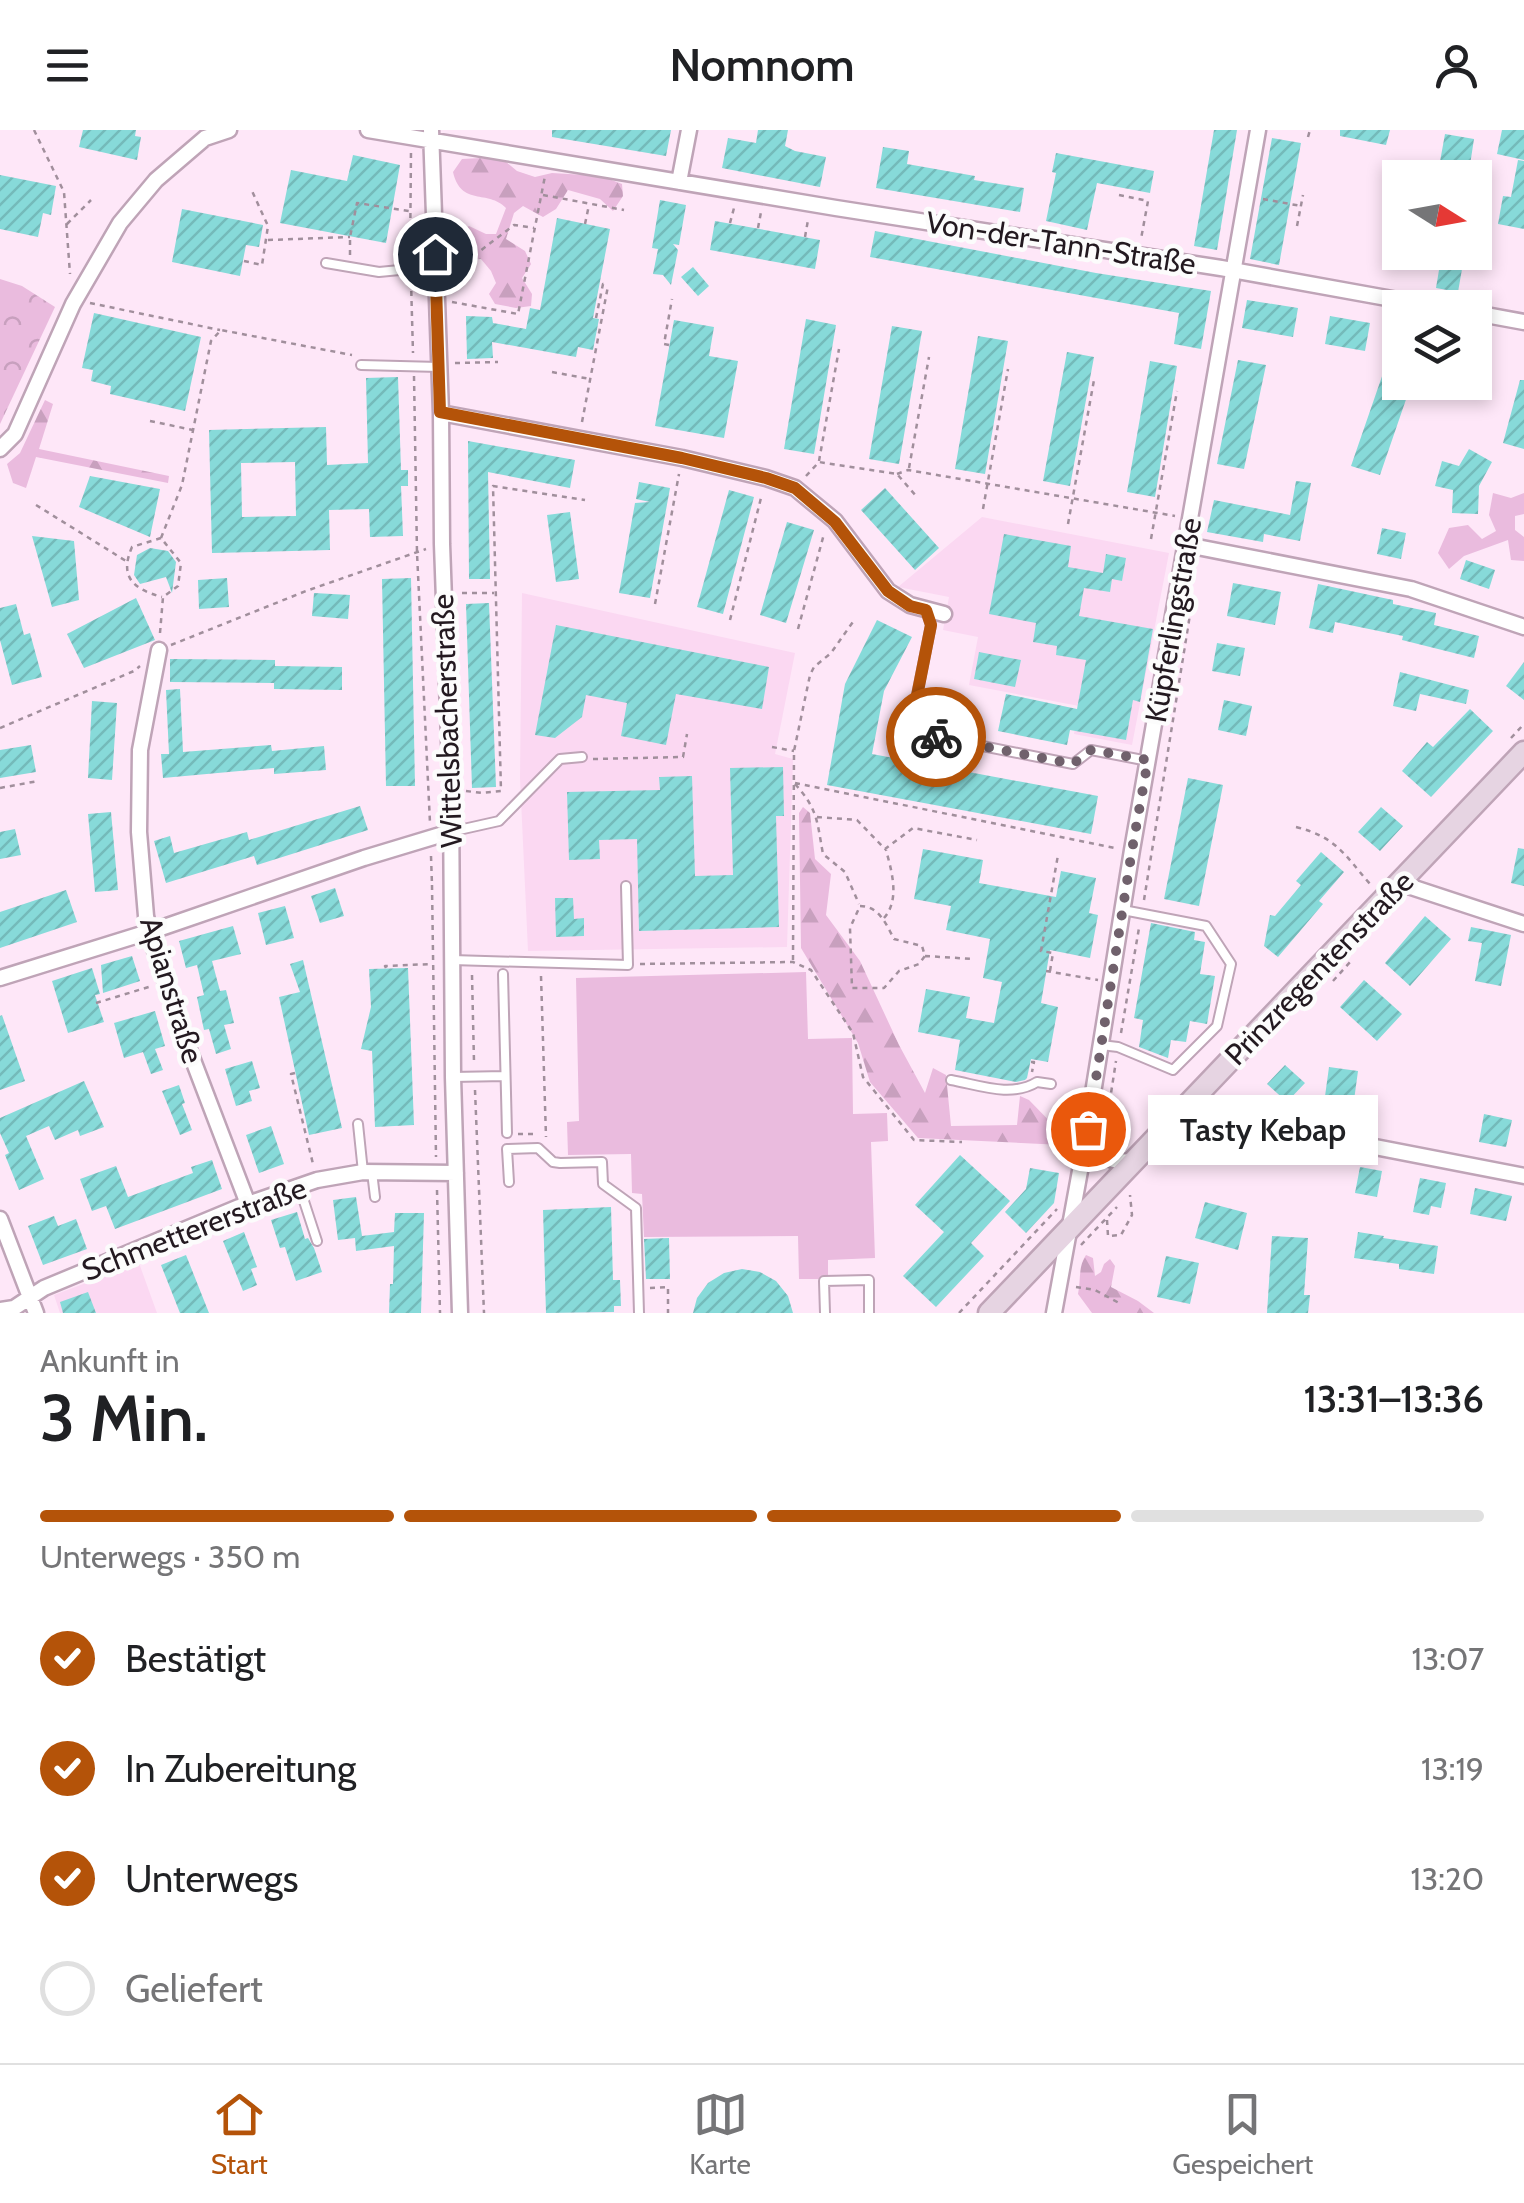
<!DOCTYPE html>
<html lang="de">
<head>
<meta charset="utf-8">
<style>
	body { margin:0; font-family:Cabin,sans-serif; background:#f2f2f2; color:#202124; height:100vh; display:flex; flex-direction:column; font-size:38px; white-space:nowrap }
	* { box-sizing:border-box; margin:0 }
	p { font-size:32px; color:#757577 }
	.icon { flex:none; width:55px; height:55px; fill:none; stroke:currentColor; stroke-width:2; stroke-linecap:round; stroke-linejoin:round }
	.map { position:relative; height:1183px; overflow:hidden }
	.drawer { display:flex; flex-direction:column; background:#fff; flex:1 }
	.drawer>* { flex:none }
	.needle { width:65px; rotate:101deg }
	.fabs { position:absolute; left:1382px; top:30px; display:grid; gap:20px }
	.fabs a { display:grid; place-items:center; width:110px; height:110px; border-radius:0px; background:#fff; box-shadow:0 5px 15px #0003; font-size:50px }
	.pin { position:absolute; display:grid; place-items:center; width:85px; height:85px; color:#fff; margin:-42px; border:5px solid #fff; border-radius:50%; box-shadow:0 2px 10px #0007 }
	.courier { position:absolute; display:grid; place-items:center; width:100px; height:100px; margin:-50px; border:8px solid #b45309; border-radius:50%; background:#fff; color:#222; box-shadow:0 2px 12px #0007 }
	.bubble { position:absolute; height:70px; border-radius:0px; background:#fff; box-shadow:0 5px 15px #0003; font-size:32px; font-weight:600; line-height:70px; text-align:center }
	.head em { font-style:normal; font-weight:600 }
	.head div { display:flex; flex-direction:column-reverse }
	.head { display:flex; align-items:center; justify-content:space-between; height:170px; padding:0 40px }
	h1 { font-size:65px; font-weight:600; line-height:75px }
	.bar { display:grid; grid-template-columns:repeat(4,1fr); gap:15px 10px; align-content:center; height:120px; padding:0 40px }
	.bar i { height:12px; border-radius:8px; background:#e0e0e0 }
	.bar .selected { background:#b45309 }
	.bar p { grid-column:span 4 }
	ol { padding:0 40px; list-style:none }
	li { display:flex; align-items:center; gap:30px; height:110px }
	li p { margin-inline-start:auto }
	li .icon { padding:10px; border-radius:50%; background:#b45309; color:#fff; stroke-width:4 }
	li:last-child { color:#757577 }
	li i { width:55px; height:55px; border:5px solid #e0e0e0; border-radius:50% }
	header { display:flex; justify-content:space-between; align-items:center; height:130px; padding:0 40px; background:#fff; font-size:45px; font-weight:600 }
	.menu { display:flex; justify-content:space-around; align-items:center; height:140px; border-top:2px solid #e0e0e0; background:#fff; font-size:28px; color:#757577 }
	.menu a { display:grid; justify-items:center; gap:5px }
	.menu .selected { color:#b45309 }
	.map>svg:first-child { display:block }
	.built { fill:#fbd8f2 }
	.grass { fill:#eabbde }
	.forest { fill:url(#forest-firs) }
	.park { fill:url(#park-crowns) }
	.building { fill:url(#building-hatch); fill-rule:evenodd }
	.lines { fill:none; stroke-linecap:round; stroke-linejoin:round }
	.service-casing { stroke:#bfa4b7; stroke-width:12 }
	.minor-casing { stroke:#bfa4b7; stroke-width:19 }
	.secondary-casing { stroke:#bfa4b7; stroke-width:25 }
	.path { stroke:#a18f9c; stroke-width:2.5; stroke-dasharray:5 5; stroke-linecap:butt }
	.service { stroke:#fff; stroke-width:8 }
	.minor { stroke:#fff; stroke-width:14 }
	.secondary { stroke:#e6d4e2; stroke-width:20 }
	.done { stroke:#70616c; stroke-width:10; stroke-dasharray:0 18 }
	.route { stroke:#b45309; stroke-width:12 }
	.labels { text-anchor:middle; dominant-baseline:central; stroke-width:9; stroke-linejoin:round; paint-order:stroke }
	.street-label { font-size:30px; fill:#231920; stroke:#fcfcfc }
</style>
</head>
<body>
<header><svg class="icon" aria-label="menu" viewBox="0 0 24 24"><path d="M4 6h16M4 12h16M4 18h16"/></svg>Nomnom<svg class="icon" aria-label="person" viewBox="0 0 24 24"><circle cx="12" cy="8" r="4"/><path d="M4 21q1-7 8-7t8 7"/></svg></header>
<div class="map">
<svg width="1524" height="1183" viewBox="0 0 1524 1183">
	<defs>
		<pattern id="forest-firs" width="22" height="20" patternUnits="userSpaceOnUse" patternTransform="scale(2.5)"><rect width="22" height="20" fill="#eabbde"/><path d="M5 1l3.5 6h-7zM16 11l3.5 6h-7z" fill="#c8a0be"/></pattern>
		<pattern id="park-crowns" width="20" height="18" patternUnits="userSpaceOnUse" patternTransform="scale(2.5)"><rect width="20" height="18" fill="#eabbde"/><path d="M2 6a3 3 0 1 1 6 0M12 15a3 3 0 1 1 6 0" fill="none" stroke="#c8a0be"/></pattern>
		<pattern id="building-hatch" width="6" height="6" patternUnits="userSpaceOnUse" patternTransform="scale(2.5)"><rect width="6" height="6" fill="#87dad9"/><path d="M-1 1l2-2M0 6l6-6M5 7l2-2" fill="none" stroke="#74baba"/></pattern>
	</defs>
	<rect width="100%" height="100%" fill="#fee7f8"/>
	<path class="built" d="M982 387 1169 423 1132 615 1074 604 1079 576 969 555 978 507 943 500 949 467 898 457Z
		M522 463 795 523 775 624 793 629 787 817 528 821 520 648Z
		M139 1133 157 1183H60L54 1165Z"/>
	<path class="grass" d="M1493 363 1511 368 1524 363V384L1515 386V400L1524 407V431L1511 430 1508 410 1464 426 1449 439 1438 423 1449 398 1468 395 1482 409 1496 401 1489 385Z
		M806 842 808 909 852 908 853 984 887 983 888 1011 871 1012 875 1128 828 1130V1149H799L798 1106 644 1107 642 1064 632 1063 631 1024 568 1025 567 992 579 991 576 848Z"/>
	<path class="forest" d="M481 28 505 31 517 41 535 47 552 43 601 46 622 54 623 66 613 81 600 69 568 60 556 79 543 87 523 76 514 83 506 109 525 121 531 134 522 148 532 164 531 176 516 178 495 174 489 164 496 153 491 141 481 129 465 130 456 121 458 103 469 96 486 104H496L506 78C488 59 461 77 453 42L462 29Z
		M45 270 53 274 39 319 169 346 168 353 36 327 26 358 13 353 7 334 20 323Z
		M803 677 810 683 815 729 831 744 826 785 860 831 899 915 925 963 933 938 946 945 951 996 1017 995 1020 966 1029 970 1066 1008 1067 1012 1062 1015 918 1008 870 952 858 913 801 818 799 683Z
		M1086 1125 1093 1128 1095 1146 1101 1142 1104 1134 1110 1129 1115 1136 1111 1157 1138 1171 1154 1183H1092L1078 1164C1081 1150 1078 1136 1086 1125Z"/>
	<path class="park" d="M0 149 22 156 55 177 0 294Z"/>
	<path class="building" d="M83 0H136L135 6 141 7 137 30 79 17Z
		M552 0H671L666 26 552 7Z
		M758 0H788L785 16 795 21 826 27 820 57 722 38 728 8 756 13Z
		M1214 0H1237L1217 120 1194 116Z
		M1340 0H1390L1386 15 1340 6Z
		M1502 0H1524V30L1497 24Z
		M1445 4 1474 9 1468 48H1437Z
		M1272 8 1301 13 1279 135 1250 129Z
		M883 17 909 21 907 34 975 46 974 50 1024 58 1020 82 876 58Z
		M1056 23 1154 41 1150 63 1097 53 1087 100 1046 91 1056 43 1052 42Z
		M353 25 400 35 386 113 280 93 291 40 347 51Z
		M1518 30 1524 31V99L1498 94 1503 66 1511 67Z
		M0 45 56 56 51 85 43 83 38 107 0 99Z
		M660 70 686 75 679 115 673 114 678 120 671 155 663 145 653 144 658 119 652 118Z
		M182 79 263 95 259 117 246 115 240 146 172 132Z
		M557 88 610 99 593 188 599 189 593 220 578 217 576 227 492 212 493 228 467 229 466 186 492 187 493 193 526 199 530 178 540 180Z
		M715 91 820 110 815 139 710 120Z
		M875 101 1096 143 1211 161 1201 219 1174 214 1179 183 870 127Z
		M1442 122H1465L1458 162 1436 158Z
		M693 137 709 156 698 166 681 147Z
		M1247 170 1298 178 1293 207 1242 198Z
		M94 183 201 207 185 281 110 264 111 256 91 251 93 240 82 238Z
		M1330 186 1370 193 1365 221 1325 214Z
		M806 189 836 195 814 324 784 319Z
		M674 190 714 197 709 226 738 231 724 308 655 296Z
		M892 196 922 201 899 334 869 329Z
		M1398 200 1400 201V252H1412L1380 345 1351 336Z
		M978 206 1008 211 985 344 955 339Z
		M1067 222 1094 227 1070 356 1043 351Z
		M1238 230 1266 235 1244 339 1217 334Z
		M1150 231 1177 236 1155 367 1127 362Z
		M398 247 401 340H408V356H401L403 406 370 407 369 379 329 380 330 420 212 423 209 300 326 297 327 335 368 333 366 248ZM295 332 296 386 242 387 241 333Z
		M1520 250H1524V319L1503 313Z
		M468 311 575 330 570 358 488 342 490 449H469Z
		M1469 319 1492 332 1479 356 1478 384 1452 383 1453 360 1435 356 1442 331 1459 336Z
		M90 346 160 359 150 407 79 377Z
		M1296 351 1311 353 1300 411 1264 404 1263 412 1207 402 1214 370 1290 385Z
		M639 352 670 358 650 468 619 463 635 373 650 372 636 369Z
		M885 358 939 418 915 440 861 380Z
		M729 360 754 367 723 484 697 477Z
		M570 382 579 449 556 452 547 385Z
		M787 392 814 400 786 493 760 485Z
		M1382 398 1406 403 1401 429 1377 424Z
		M1004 404 1071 416 1068 437 1103 443 1106 424 1126 428 1122 451 1112 449 1110 462 1084 458 1079 486 1153 499 1140 572 1133 570 1126 610 1070 600 1067 615 998 601 1006 564 1077 579 1086 530 1056 525 1057 516 1033 512 1036 493 989 484Z
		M32 406 74 411 79 470 52 477Z
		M150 418 168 421 176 432 172 463 166 447 140 454 134 445 137 425Z
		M1466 430 1495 440 1489 459 1460 449Z
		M227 448 229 477 199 479 198 450Z
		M411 448 415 656H386L382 449Z
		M1233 453 1281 462 1275 495 1227 486Z
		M1318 454 1393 470V474L1436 483 1434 495 1479 506 1474 528 1402 510 1403 506 1335 492 1333 503 1309 498Z
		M314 463 350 465 348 489 312 486Z
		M136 468 155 510 84 538 67 504Z
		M489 473 496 657 472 658 466 474Z
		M16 474 24 505 30 503 42 547 12 555 0 510V478Z
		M877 490 912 507 884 561 872 624 1098 666 1091 704 827 655 845 554Z
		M556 495 769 537 762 579 676 564 666 615 621 606 627 573 586 565 582 587 555 608 535 605Z
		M1217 513 1245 518 1240 546 1212 541Z
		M979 522 1021 530 1015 557 974 549Z
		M170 529 275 530V536L342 537V560L274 559V553L170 552Z
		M1524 532V570L1506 556Z
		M1400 542 1469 560 1466 574 1420 564 1416 581 1393 576Z
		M180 559 183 622 271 615 272 621 324 616 326 640 274 644V638L163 648 161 624H169L166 560Z
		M1224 570 1252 576 1246 606 1218 600Z
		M92 571 117 573 112 650 88 648Z
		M1470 579 1493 601 1431 667 1402 641 1427 612 1433 617Z
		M31 615 36 642 0 648V620Z
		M783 637 784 686H776L779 797 639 801 637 709 599 710 600 729 569 730 567 662 660 660 659 647 692 646 695 746 733 745 730 638Z
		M1188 648 1223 655 1199 776 1164 769Z
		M360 676 368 700 257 735 254 726 166 753 154 711 170 706 174 723 247 702 249 710Z
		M1381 677 1403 696 1380 721 1358 702Z
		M111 682 118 760 95 762 88 684Z
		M15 699 21 725 0 729V702Z
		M1518 718 1524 719V756L1511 753Z
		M923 719 983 730 979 753 1056 767 1061 741 1096 748 1089 783 1098 785 1090 828 1050 820 1041 873 1058 877 1048 932 1031 929 1027 948 1025 950 1016 952 955 940 960 910 918 902 926 859 970 867 966 888 994 893 1002 852 983 848 990 809 946 800 951 776 914 769Z
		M1321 722 1344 742 1319 771 1323 774 1278 827 1264 816 1270 785 1275 786 1301 755 1296 751Z
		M335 758 344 786 320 793 311 766Z
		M66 760 77 792 0 818V782Z
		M555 768H573L574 789 584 788V806L556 807Z
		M285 776 294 808 266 815 258 783Z
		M1425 786 1451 809 1410 856 1385 833Z
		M1151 793 1195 802 1194 810 1205 812 1200 844 1215 846 1207 894 1190 891 1186 912 1171 910 1168 928 1139 917 1143 890 1134 888Z
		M233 796 241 824 212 831 220 861 226 860 234 893 224 895 231 919 216 924 209 899 204 900 197 867 204 865 197 835 186 838 179 811Z
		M1471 797 1511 805 1501 856 1475 851 1482 813 1468 811Z
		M132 826 140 851 103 863 101 835Z
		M303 830 342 998 309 1005 279 867 300 862 290 834Z
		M92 838 100 864 95 865 104 892 68 903 52 851Z
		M408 838 414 995 375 997 372 921 361 919 371 877 369 839Z
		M1364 850 1402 884 1377 911 1340 877Z
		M155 881 165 916 155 919 163 940 151 944 143 922 124 928 114 893Z
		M2 885 25 951 0 960V886Z
		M252 931 260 958 249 961 252 971 236 976 225 939Z
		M1285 935 1305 953 1287 972 1267 954Z
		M1329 937 1358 941 1352 985 1323 981Z
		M84 951 104 997 80 1006 78 1000 55 1010 49 996 26 1006 44 1049 19 1060 5 1025 9 1023 0 1003V988Z
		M179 955 185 973 182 974 192 1000 180 1005 162 961Z
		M1484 984 1512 990 1506 1017 1479 1012Z
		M271 996 284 1034 259 1043 246 1005Z
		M960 1025 1010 1071 971 1113 984 1126 936 1177 903 1146 944 1102 915 1075Z
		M212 1030 222 1059 115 1099 106 1076 92 1081 80 1049 116 1036 128 1067 193 1043 191 1037Z
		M1360 1037 1382 1041 1377 1067 1355 1063Z
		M1030 1038 1059 1043 1054 1073 1026 1103 1005 1082 1026 1059Z
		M1420 1048 1446 1053 1441 1078 1431 1076 1429 1085 1413 1082Z
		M1475 1058 1512 1066 1506 1091 1470 1084Z
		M356 1067 362 1106 394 1102 395 1083H424L421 1183H389L390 1154H393L394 1116 356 1121 355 1108 338 1110 333 1070Z
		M1205 1072 1247 1083 1238 1120 1195 1108Z
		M611 1077 613 1150H620L621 1176H614V1182L546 1183 543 1080Z
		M297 1082 305 1109 308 1108 314 1118 322 1142 296 1151 285 1117 280 1118 271 1090Z
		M54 1086 58 1096 76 1089 87 1119 43 1135 28 1096Z
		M244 1102 257 1137 251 1139 257 1155 243 1161 223 1111Z
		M1358 1102 1384 1106 1383 1108 1438 1116 1434 1144 1399 1139V1134L1354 1128Z
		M1272 1106 1308 1108 1304 1165H1310L1308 1183H1267Z
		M669 1108 670 1149H646L644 1109Z
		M186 1125 209 1183H180L161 1135Z
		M1166 1126 1199 1133 1190 1174 1157 1167Z
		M742 1139 760 1142 776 1151 788 1166 793 1183H693L697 1168 708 1153 724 1143Z
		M88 1162 96 1183H63L60 1172Z"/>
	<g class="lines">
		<defs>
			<path id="service" d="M326 133 379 142 410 139 436 141
				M361 235 439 237
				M926 480 931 495 913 585 922 604 1073 634 1091 620 1148 631
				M450 702 499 691 560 629 582 627
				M452 830 628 835 626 756
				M503 844 507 1003
				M1101 915 1118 917 1173 940 1217 896 1231 834 1206 796 1123 780
				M453 947 505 946
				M951 950C979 955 1011 968 1037 952L1051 954
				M358 994 363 1042
				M372 1042 375 1067
				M509 1052 507 1019 538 1018 553 1032 560 1033 602 1032 603 1054 636 1078 639 1183
				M299 1056 317 1111
				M825 1183 824 1151 869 1150V1183"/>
			<path id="minor" d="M368 0 836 78 1221 138 1442 178
				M431 0 441 283 442 414 451 666 453 947 460 1183
				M679 52 689 0
				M1475 183 1524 192
				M441 283 682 328 766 348 795 358 835 391 888 461 910 475 944 484
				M0 319 15 304 73 174 120 93 156 50 205 8 229 0
				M1187 415 1411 459 1524 497
				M159 520 140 620 139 702 146 786 152 812 188 917 248 1074
				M1399 753 1524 794
				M0 848 161 798 364 728 450 702
				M1184 980 1524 1046
				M1088 1000C1094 1024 1109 1034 1134 1031
				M0 1089 36 1183
				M0 1180 14 1178 44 1158 239 1077 317 1050 363 1042 456 1043
				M1054 1183 1084 1019 1132 720 1258 0"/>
			<path id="secondary" d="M989 1183 1524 622"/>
		</defs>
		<use href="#service" class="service-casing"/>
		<use href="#minor" class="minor-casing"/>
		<use href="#secondary" class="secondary-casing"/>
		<path class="path" d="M34 0 64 62 70 144
			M1308 7 1310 0
			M543 65 624 80
			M1119 65 1148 71 1141 109
			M1263 69 1301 76
			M730 93 734 78
			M67 94 91 70
			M585 94 589 75
			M1297 96 1303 65
			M758 98 761 82
			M805 107 808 90
			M268 110 350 107
			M452 124 480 121 514 95 534 98
			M350 125V107L357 73 409 81
			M410 128 411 21
			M244 131 262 135 268 96 252 61
			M411 151 413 223
			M452 172 518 184 545 46
			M90 173 220 200
			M596 188 603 154 607 155
			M669 215 664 214 672 169
			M455 233 498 232
			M552 242 590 249
			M414 246 417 423 430 693
			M150 291 193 300
			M582 292 608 156
			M819 331 839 219
			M909 338 929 227
			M897 344 908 340 1175 386
			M806 346 819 332 897 344 917 367
			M36 375 126 431
			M983 379 1008 239
			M1068 394 1094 250
			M161 408 132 417C119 447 133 459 162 467
			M1151 409 1177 261
			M462 463H494
			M655 474 679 344
			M730 490 762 364
			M798 499 824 404
			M160 503 163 467 178 456 181 433 161 408 182 355 211 211 221 200 352 225
			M171 515 306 461 426 419
			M0 598 134 541 140 536
			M1511 608 1524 594
			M772 617 794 621
			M593 629 683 627 687 604
			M795 653 1115 718
			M795 654C818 679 817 692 823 724L845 742 859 774
			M0 658 38 651
			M466 661 482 663 501 661 493 356 585 370
			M817 687 857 690 885 719 913 698 977 710
			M1296 697C1336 707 1344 724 1370 754
			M431 726 432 755
			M432 755 436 1027
			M1144 770 1192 472
			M860 776C879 776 886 794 894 809L922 816 925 826 919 834 899 841 884 858H852L850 798Z
			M884 788C900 770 892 742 886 720
			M925 826 974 829
			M793 830 794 621 810 545 814 537 831 523 855 489
			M640 834 793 832 811 840 853 903 863 947 914 1010 962 1012
			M386 838 385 836 432 834
			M1046 841 1098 850
			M1050 841 1053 823 1041 821 1058 725
			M472 845 474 932
			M541 846 546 1007
			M1333 851 1351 831
			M96 873 152 856
			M1121 903 1139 798
			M1031 932H1034L1032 942
			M295 943 291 944 313 1034
			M475 960 484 1183
			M1105 1002 1116 931
			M518 1004H535
			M437 1060 440 1183
			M1107 1090 1108 1106 1121 1105 1132 1085 1130 1065
			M1081 1115 1117 1077
			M1076 1157 1095 1160 1119 1173
			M650 1158 668 1157V1183
			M959 1183 1057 1079"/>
		<use href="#service" class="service"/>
		<use href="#minor" class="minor"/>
		<use href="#secondary" class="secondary"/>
	</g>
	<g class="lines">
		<path class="done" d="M936 607 1073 634 1091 620 1148 630 1132 720 1088 999"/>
		<path class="route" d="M435 124 440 282 682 328 766 348 795 358 835 392 888 461 910 476 926 480 931 495 913 586 922 604 936 607"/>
	</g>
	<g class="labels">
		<g class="street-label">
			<text transform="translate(1061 113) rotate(9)">Von-der-Tann-Straße</text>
			<text transform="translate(1173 490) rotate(-80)">Küpferlingstraße</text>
			<text transform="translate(447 591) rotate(-92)">Wittelsbacherstraße</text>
			<text transform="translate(1319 838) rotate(-46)">Prinzregentenstraße</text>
			<text transform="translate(172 860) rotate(73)">Apianstraße</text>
			<text transform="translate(194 1099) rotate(-21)">Schmettererstraße</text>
		</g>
	</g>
</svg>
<div class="fabs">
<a><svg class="needle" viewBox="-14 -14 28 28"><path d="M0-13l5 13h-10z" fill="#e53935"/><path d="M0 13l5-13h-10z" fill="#757577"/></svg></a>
<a><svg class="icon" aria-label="layers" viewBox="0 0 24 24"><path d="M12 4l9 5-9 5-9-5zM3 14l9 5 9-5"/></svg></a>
</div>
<div class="pin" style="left:1088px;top:999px;background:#ea580c"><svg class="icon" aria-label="bag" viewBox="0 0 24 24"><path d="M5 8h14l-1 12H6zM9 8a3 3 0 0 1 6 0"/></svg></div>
<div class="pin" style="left:435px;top:124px;background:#1f2937"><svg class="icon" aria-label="home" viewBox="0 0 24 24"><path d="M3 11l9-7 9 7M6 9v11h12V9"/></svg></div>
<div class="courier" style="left:936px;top:607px"><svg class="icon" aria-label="bike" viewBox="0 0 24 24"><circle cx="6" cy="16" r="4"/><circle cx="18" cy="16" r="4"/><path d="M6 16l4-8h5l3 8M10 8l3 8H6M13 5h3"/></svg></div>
<div class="bubble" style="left:1148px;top:965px;width:230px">Tasty Kebap</div>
</div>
<section class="drawer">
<div class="head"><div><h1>3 Min.</h1><p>Ankunft in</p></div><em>13:31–13:36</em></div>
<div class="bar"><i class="selected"></i><i class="selected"></i><i class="selected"></i><i></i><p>Unterwegs · 350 m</p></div>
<ol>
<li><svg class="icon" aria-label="check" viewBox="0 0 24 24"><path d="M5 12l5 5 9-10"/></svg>Bestätigt<p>13:07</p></li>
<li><svg class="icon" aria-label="check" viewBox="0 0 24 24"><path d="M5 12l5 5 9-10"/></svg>In Zubereitung<p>13:19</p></li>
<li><svg class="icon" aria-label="check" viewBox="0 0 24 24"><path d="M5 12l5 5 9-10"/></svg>Unterwegs<p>13:20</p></li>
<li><i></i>Geliefert</li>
</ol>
</section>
<nav class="menu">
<a class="selected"><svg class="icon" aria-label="home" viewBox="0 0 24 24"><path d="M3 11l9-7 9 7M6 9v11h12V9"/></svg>Start</a>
<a><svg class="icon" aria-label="map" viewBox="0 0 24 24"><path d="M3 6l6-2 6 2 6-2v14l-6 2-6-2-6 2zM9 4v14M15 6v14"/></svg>Karte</a>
<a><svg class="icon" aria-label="saved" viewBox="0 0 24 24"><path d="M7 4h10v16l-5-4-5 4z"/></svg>Gespeichert</a>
</nav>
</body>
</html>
